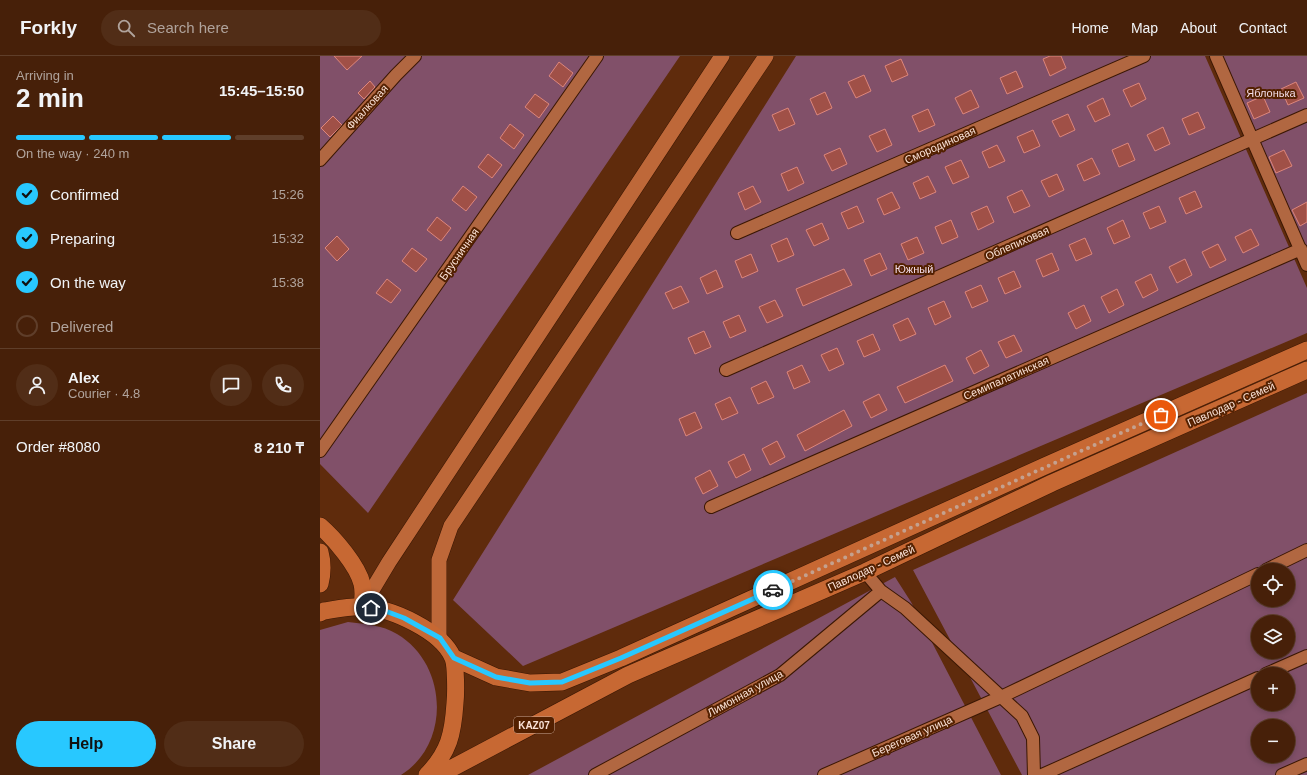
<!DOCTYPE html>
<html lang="en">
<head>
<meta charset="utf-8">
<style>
	body { margin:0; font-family:Arial,sans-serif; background:#512d17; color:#f1f3f6; height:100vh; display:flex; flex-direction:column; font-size:15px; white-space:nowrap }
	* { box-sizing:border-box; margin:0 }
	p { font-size:13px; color:#b0a39c }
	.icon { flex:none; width:22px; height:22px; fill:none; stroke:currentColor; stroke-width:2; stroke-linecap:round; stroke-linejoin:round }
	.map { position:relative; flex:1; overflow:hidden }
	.sheet { display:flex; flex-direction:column; background:#472009; width:320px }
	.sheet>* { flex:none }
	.fabs { position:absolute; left:931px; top:507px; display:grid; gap:8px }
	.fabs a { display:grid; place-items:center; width:44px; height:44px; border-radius:50%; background:#472009; box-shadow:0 2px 6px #0003,0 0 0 1px #5f3e2a; font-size:20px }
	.pin { position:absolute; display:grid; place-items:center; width:34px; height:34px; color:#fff; margin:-17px; border:2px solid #fff; border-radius:50%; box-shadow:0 1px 4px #0007 }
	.courier { position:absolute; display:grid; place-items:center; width:40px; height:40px; margin:-20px; border:3px solid #28c8ff; border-radius:50%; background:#fff; color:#222; box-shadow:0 1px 5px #0007 }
	.headline em { font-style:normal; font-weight:700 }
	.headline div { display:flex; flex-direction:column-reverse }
	.headline { display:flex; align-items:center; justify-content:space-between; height:68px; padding:0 16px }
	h1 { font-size:26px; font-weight:700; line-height:30px }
	.bar { display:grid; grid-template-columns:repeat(4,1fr); gap:6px 4px; align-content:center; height:48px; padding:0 16px }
	.bar i { height:5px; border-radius:3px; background:#5f3e2a }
	.bar .on { background:#28c8ff }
	.bar p { grid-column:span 4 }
	.line { display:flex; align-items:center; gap:10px; padding:0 16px; border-top:1px solid #5f3e2a }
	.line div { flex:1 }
	.round { display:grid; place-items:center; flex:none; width:42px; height:42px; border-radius:21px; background:#512d17 }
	ol { padding:0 16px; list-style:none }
	li { display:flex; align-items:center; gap:12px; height:44px }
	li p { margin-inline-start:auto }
	li .icon { padding:4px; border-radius:50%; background:#28c8ff; color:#111; stroke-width:4 }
	li:last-child { color:#b0a39c }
	li i { width:22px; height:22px; border:2px solid #5f3e2a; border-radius:50% }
	.button { display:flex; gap:8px; margin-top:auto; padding:8px 16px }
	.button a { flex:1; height:46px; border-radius:24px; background:#28c8ff; color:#111; font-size:16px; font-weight:700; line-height:46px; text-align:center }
	.button a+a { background:#512d17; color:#f1f3f6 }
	header { display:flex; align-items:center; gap:24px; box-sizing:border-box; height:56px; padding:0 20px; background:#472009; border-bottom:1px solid #5f3e2a }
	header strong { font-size:19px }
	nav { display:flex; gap:22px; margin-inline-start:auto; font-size:14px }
	.search { width:280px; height:36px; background:#512d17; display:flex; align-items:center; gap:10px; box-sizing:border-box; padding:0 14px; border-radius:22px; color:#b0a39c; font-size:15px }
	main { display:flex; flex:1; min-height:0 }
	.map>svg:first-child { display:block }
	.green { fill:#815069; fill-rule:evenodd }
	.building { fill:#a05047; stroke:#dd867c }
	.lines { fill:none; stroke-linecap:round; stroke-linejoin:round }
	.minor-casing { stroke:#3b1703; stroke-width:14 }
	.major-casing { stroke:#3b1703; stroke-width:16 }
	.highway-casing { stroke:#3b1703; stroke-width:18 }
	.minor { stroke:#b16741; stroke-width:12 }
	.major { stroke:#be6839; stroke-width:15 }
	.highway { stroke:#c76833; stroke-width:17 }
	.done { stroke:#c4a18f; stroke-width:4; stroke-dasharray:0 7.2 }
	.route { stroke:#28c8ff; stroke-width:5 }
	.labels { text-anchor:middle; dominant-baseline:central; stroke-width:4; stroke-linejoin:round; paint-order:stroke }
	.shield { fill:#532000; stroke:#c8a795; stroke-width:1 }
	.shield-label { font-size:10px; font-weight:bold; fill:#fae1d5 }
	.park-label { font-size:11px; fill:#f2dbe6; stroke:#532000 }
	.street-label { font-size:11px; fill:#fae1d5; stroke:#532000 }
</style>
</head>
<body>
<header>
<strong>Forkly</strong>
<div class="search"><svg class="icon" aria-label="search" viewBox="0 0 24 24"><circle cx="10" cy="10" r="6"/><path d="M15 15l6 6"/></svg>Search here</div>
<nav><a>Home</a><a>Map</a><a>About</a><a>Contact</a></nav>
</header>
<main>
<section class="sheet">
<div class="headline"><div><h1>2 min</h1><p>Arriving in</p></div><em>15:45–15:50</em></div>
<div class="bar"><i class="on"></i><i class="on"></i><i class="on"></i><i></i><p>On the way · 240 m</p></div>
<ol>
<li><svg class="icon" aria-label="check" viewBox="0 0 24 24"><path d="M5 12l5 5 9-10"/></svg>Confirmed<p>15:26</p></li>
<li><svg class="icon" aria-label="check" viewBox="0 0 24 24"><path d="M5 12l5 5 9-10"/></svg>Preparing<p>15:32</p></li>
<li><svg class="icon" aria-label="check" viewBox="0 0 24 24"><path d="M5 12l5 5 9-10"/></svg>On the way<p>15:38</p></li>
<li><i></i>Delivered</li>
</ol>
<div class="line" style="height:72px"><a class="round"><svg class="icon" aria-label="person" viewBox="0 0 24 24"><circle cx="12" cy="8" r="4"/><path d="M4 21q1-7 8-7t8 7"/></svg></a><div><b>Alex</b><p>Courier · 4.8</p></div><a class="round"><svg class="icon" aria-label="chat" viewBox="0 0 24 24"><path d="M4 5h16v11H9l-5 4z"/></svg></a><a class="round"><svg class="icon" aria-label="phone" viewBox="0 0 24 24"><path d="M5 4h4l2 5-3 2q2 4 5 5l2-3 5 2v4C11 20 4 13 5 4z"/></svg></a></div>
<div class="line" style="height:52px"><div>Order #8080</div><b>8 210 ₸</b></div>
<div class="button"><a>Help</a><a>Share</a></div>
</section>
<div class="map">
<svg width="987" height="719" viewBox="0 0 987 719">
	<rect width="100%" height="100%" fill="#5f2b0c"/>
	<path class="green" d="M0 0H360L48 457 0 408Z
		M476 0H885L987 232V277L203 610 133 544Z
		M896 0H987V212Z
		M987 337V719H702L593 514ZM938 514H968V544H938ZM938 566H968V596H938ZM938 618H968V648H938ZM938 670H968V700H938Z
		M575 521 591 546 681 719H208Z
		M28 566C45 568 62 569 77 578 128 608 131 688 81 719H0V574Z"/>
	<path class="building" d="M14 0H42L27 14Z
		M730 0H741L746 12 730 20 723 3Z
		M581 3 588 19 572 26 565 10Z
		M239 6 253 17 243 31 229 20Z
		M696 15 703 31 687 38 680 22Z
		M544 19 551 35 536 42 528 26Z
		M50 25 55 31 44 43 38 37Z
		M976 26 984 42 968 49 961 33Z
		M819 27 826 43 811 51 803 34Z
		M651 34 659 51 643 58 635 42Z
		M505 36 512 52 497 59 490 43Z
		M215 38 229 48 219 62 205 51Z
		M943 40 950 56 934 63 927 47Z
		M783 42 790 59 775 66 767 50Z
		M468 52 475 68 459 75 452 59Z
		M608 53 615 69 599 76 592 60Z
		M878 56 885 72 869 79 862 63Z
		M748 58 755 74 740 81 732 65Z
		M13 60 22 69 10 81 1 72Z
		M190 68 204 79 194 93 180 82Z
		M843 71 850 88 835 95 827 79Z
		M565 73 572 89 557 96 549 80Z
		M713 74 720 90 704 97 697 81Z
		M808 87 815 104 799 111 792 94Z
		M677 89 685 105 669 112 662 96Z
		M520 92 527 108 512 115 504 99Z
		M964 94 972 110 956 117 949 101Z
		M168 98 182 109 172 122 158 111Z
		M772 102 780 118 764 125 757 109Z
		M641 104 649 121 633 128 625 111Z
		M477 111 484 127 468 135 461 118Z
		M737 118 744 134 729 141 721 125Z
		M608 120 616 136 600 143 593 127Z
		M143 130 157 141 146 155 132 144Z
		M433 130 441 146 425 154 418 137Z
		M702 134 710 150 694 157 687 141Z
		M875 135 882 151 866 158 859 142Z
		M572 136 580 152 564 159 557 143Z
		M987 146V166L980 170 972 154Z
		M537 150 544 166 528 173 521 157Z
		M667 150 674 166 658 174 651 157Z
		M839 150 846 166 830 173 823 157Z
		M117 161 131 172 121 185 107 174Z
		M631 164 638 181 622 188 615 171Z
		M803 164 810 181 794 188 787 172Z
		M502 167 509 183 494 190 486 174Z
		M931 173 939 189 923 197 915 181Z
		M17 180 29 193 17 205 5 192Z
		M597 181 604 197 588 204 581 188Z
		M467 182 474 199 458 206 451 189Z
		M765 182 772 198 756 205 749 189Z
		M898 188 906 204 890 212 882 196Z
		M92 192 107 203 96 216 82 205Z
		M560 197 567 213 551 220 544 204Z
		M732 197 739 214 723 221 716 204Z
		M431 198 438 215 422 222 415 205Z
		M865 203 872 219 857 227 849 211Z
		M524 213 532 229 483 250 476 233Z
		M396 214 403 231 387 238 380 222Z
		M694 215 701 231 685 238 678 222Z
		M831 218 838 234 823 242 815 226Z
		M67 223 81 234 71 247 56 237Z
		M661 229 668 245 652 252 645 236Z
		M361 230 369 246 353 253 345 237Z
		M797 233 804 249 789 257 781 241Z
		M455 244 463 260 447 267 439 251Z
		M624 245 631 261 615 269 608 252Z
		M764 249 771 265 756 273 748 257Z
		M419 259 426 275 410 282 403 266Z
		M588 262 596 278 580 285 573 269Z
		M384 275 391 291 375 298 368 282Z
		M553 278 560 294 544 301 537 285Z
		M694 279 702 295 686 302 678 286Z
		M517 292 524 308 509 315 501 299Z
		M661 294 669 310 654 318 646 302Z
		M482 309 490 326 474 333 467 316Z
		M625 309 633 325 585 347 577 331Z
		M446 325 454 341 438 348 431 332Z
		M559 338 567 354 551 362 543 346Z
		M410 341 418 357 402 364 395 348Z
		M524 354 532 370 485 395 477 379Z
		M375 356 382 372 366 380 359 363Z
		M457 385 465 401 450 409 442 393Z
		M424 398 431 414 416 422 408 406Z
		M390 414 398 430 383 438 375 422Z"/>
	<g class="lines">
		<defs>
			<path id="minor" d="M896 0 987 209
				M0 104 76 19 95 0
				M417 177 824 0
				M406 314 987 59
				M0 395 277 0
				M391 451 981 193
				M946 514 987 494
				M545 516 561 535 585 552 702 660 713 682 714 719
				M946 618 987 600
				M275 719 460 619 561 535
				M504 719 681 641 938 518
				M722 719 938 622
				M962 719 987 708"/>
			<path id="major" d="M42 551 69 506 402 0
				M119 582V504L131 470 446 0"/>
			<path id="highway" d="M0 470C14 482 38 510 42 528 44 536 43 543 42 551
				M0 496C3 507 3 516 0 528
				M0 557 4 555C17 553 31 550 44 551 71 552 122 575 133 602 136 609 136 638 135 647 133 678 129 696 107 719
				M134 602 176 621 210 627 242 626 301 602 725 410 987 294
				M119 719 308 619 545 516 732 427 987 314"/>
		</defs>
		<use href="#minor" class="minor-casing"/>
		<use href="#major" class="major-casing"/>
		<use href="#highway" class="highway-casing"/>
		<use href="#minor" class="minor"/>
		<use href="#major" class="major"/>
		<use href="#highway" class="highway"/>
	</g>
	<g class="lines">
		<path class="done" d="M453 534 841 359"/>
		<path class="route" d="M51 552 60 553 84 562 120 582 134 602 176 621 210 627 242 626 301 602 453 534"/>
	</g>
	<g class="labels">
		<rect class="shield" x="194" y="661" width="40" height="16" rx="3"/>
		<g class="shield-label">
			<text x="214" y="669">KAZ07</text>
		</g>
		<g class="park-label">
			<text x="951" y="37">Яблонька</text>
			<text x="594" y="213">Южный</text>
		</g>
		<g class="street-label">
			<text transform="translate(47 51) rotate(-48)">Фиалковая</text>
			<text transform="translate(620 89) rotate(-24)">Смородиновая</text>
			<text transform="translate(697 187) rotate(-24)">Облепиховая</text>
			<text transform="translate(139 198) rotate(-55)">Брусничная</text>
			<text transform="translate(686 322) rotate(-24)">Семипалатинская</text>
			<text transform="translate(911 348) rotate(-24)">Павлодар - Семей</text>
			<text transform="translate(551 512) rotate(-25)">Павлодар - Семей</text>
			<text transform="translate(425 637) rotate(-29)">Лимонная улица</text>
			<text transform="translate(592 680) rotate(-24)">Береговая улица</text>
		</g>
	</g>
</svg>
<div class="fabs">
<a><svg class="icon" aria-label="locate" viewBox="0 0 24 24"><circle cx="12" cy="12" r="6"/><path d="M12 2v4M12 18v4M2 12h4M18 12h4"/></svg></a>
<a><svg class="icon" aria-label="layers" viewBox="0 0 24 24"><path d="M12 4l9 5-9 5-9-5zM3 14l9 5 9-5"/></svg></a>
<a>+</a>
<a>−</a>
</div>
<div class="pin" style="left:841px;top:359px;background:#ea580c"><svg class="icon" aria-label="bag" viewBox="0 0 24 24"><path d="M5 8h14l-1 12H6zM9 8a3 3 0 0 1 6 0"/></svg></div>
<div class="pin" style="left:51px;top:552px;background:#1f2937"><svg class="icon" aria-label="home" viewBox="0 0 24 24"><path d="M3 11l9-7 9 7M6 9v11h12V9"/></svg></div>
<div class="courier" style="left:453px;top:534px"><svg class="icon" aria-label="car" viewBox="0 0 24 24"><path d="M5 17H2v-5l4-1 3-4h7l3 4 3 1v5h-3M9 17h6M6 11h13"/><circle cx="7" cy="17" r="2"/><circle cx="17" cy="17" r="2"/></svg></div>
</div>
</main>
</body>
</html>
